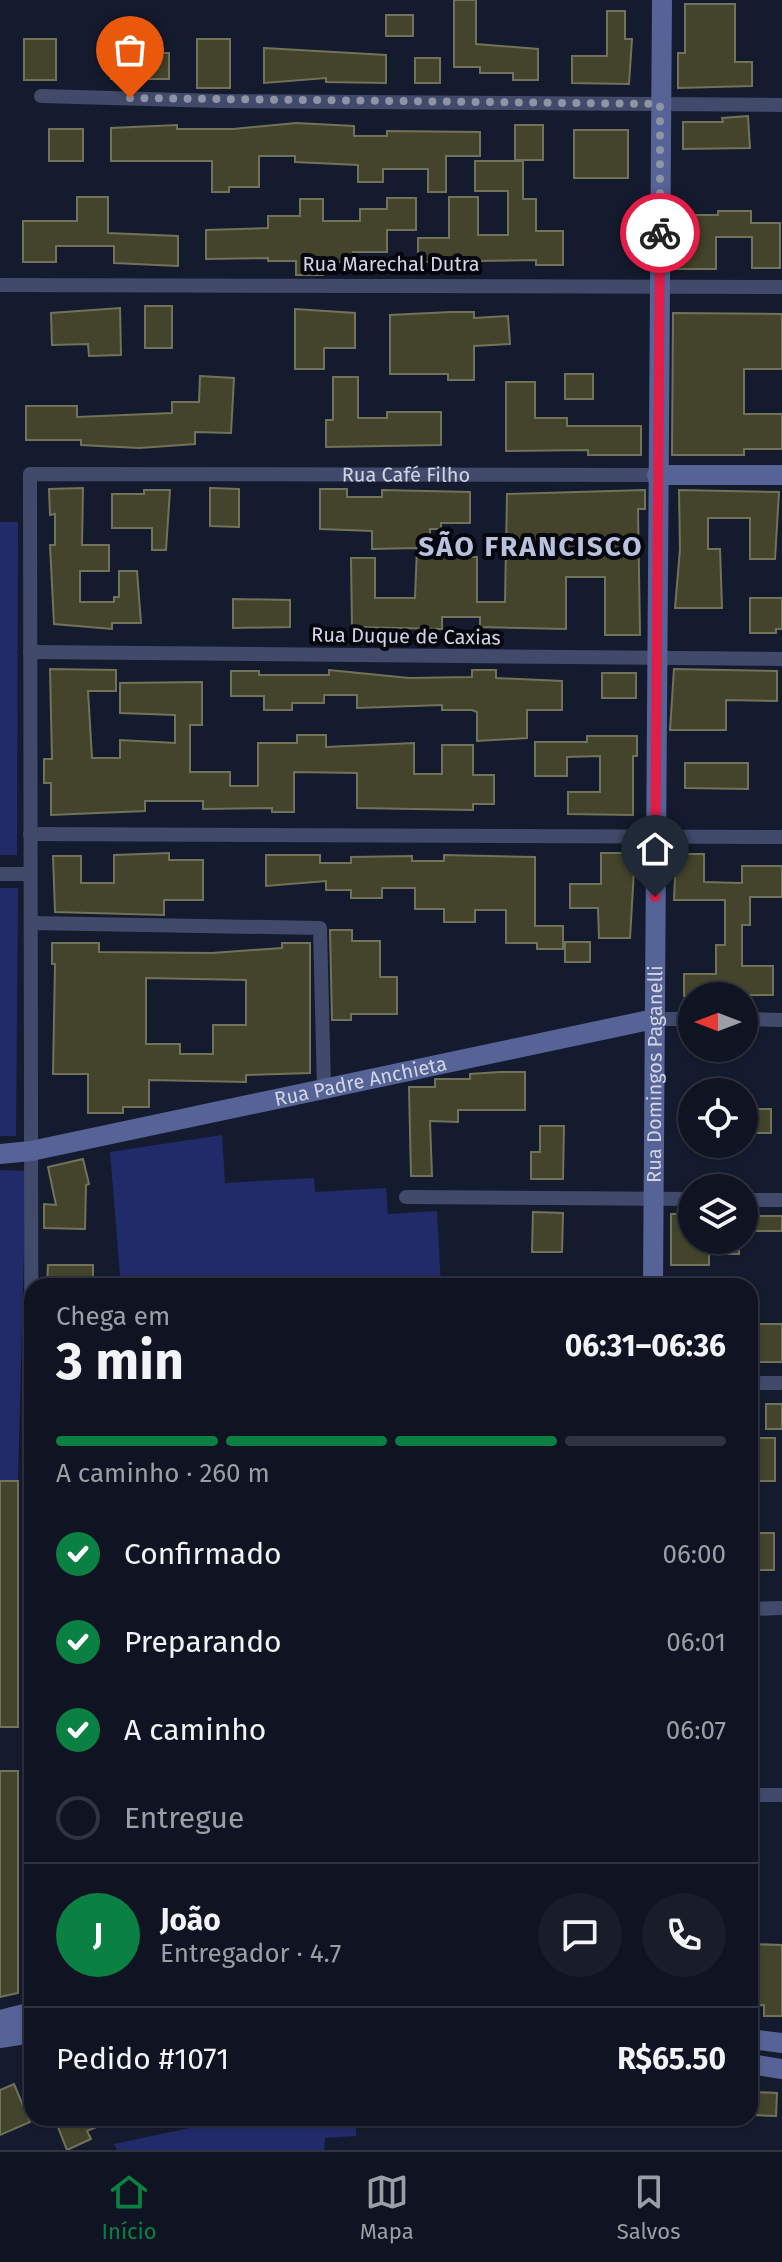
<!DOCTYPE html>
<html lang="pt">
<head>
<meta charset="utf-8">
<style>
	body { margin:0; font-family:"Fira Sans",sans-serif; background:#191d2a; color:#f1f3f6; height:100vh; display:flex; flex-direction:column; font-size:30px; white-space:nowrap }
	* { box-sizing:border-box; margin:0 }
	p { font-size:26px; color:#9c9ea5 }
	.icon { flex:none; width:44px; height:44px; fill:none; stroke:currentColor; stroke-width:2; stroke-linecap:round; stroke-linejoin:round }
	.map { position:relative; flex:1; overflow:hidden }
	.side { position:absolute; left:24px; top:1278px; width:734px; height:848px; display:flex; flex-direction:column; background:#101422; border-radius:24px; box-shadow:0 2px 6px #0004,0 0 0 2px #303340 }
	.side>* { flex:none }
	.needle { width:52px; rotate:270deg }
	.fabs { position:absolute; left:678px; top:982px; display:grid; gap:16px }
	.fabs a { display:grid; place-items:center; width:80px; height:80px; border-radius:50%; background:#101422; box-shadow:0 2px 6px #0004,0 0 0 2px #303340; font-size:40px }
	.pin { position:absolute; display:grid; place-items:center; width:68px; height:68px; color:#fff; margin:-82px -34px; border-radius:50% 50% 50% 0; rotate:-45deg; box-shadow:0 0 8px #0007 }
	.pin .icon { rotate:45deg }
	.courier { position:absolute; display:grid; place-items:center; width:80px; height:80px; margin:-40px; border:6px solid #e11d48; border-radius:50%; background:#fff; color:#222; box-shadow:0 2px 10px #0007 }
	.head em { font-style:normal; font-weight:700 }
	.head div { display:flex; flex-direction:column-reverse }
	.head { display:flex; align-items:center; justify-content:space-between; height:136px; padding:0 32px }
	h1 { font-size:52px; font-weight:700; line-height:60px }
	.bar { display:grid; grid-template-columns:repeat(4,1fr); gap:12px 8px; align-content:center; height:96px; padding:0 32px }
	.bar i { height:10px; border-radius:6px; background:#303340 }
	.bar .current { background:#0b8043 }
	.bar p { grid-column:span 4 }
	.line { display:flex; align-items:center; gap:20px; padding:0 32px; border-top:2px solid #303340 }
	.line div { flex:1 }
	.round { display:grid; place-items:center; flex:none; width:84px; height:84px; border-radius:42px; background:#191d2a }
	ol { padding:0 32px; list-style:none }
	li { display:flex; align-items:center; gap:24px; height:88px }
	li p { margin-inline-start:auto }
	li .icon { padding:8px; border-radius:50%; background:#0b8043; color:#fff; stroke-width:4 }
	li:last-child { color:#9c9ea5 }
	li i { width:44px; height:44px; border:4px solid #303340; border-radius:50% }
	.dock { display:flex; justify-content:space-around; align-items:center; height:112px; border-top:2px solid #303340; background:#101422; font-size:22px; color:#9c9ea5 }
	.dock a { display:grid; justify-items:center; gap:4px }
	.dock .current { color:#0b8043 }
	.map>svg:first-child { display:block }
	.green { fill:#212b69 }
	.building { fill:#43442b; stroke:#717358; stroke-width:2; fill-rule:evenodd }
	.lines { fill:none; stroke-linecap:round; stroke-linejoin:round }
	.street { stroke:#414a6b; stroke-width:14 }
	.secondary { stroke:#556397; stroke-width:20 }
	.done { stroke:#8f94a4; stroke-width:8; stroke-dasharray:0 14.4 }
	.route { stroke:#e11d48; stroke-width:10 }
	.labels { text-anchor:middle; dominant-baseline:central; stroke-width:8; stroke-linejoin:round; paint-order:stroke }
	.street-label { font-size:20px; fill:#d1d5e3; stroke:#05060e }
	.district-label { font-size:28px; font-weight:bold; letter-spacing:2px; fill:#b9c2dd; stroke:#05060e }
</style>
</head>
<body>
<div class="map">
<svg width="782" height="2150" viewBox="0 0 782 2150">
	<rect width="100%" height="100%" fill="#151b2e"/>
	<path class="green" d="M0 522H18L17 855H0Z
		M0 888H18L16 1136H0Z
		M222 1135 225 1183 314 1178 315 1192 386 1188 388 1214 437 1211 441 1286H121L110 1152Z
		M0 1170 26 1171 18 1481 0 1480Z
		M194 2118H356V2136L325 2138 324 2150H117L114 2144 194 2127Z"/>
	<path class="building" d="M454 0H476V44L538 49V80H513V73H480V67H454Z
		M685 4H735V62H752V86L678 88V53H685Z
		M607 11H625V39H632L629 84 572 83V56H607Z
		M386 15H413V36H386Z
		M111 30H140V53H169V79H111Z
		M24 39H56V80H24Z
		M197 39H230V88H197Z
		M264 48 386 55V83L326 82V78L264 83Z
		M415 58H440V83H415Z
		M748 116 750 148 683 149V122H723L722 118Z
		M296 123 354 126V136H387V131L480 132V156H446V192H428V169H383V182H358V165L295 162V156H259V187H229V192H212V161H111V128L177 125V129H233Z
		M515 125H543V160H515Z
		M49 129H83V161H49Z
		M574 130H628V178H574Z
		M475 161H523V199H536V231H563V265H536V260L418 262V238H449V197H478V235H508V191H475Z
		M77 197H108V233L178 236V266L114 263V246H56V262H23V221H77Z
		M387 198H416V230H387V252H353V262H323V275H296V261H268V258L206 259V230L268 228V216H300V199H323V221H360V209H387Z
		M718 211H751V223H780V268H752V237H716V269H677L680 215H718Z
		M145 306H172V348H145Z
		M120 308 121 355 89 356 88 344 52 345 51 313Z
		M295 309 355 313V348H324V369H295Z
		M451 312H474V318L508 316 510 344 474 346V380H448V374H390V315Z
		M673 313 782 314V369H744V414H782V449H744V455H672Z
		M565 374H593V399H565Z
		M200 376 234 378 231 433 195 432V444L139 448 81 445V440H26V406H77V417L172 413V402H199Z
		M333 377H358V418H387V412H441V445L326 447V420H333Z
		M506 382H535V418H567V426H641V455H588V450L506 451Z
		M83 488 82 545H109V571H80V602H114V597H119V571H137L141 623H112V629L54 624 50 545H55V514L50 515 49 489Z
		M210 488 239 489V527L210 526Z
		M320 489H347V497H382V490L470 492V523H441V529H430V557H477V602H505L507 494 645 490V509H638L640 635H605V577H566V629L480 627V617H442V629L352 627 351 558H375V598H415L417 548 372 549V531L320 529Z
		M144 490H170L166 550H152V528H112V494H144Z
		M679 490 779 492 775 559H750V518H708V549H720L722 608H675L680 549Z
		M750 598H782V629H776V633H750Z
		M233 599 290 600V627L233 628Z
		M50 669 116 670V691H88L92 758H120V740L175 743V715L120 713V683L202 682V725H190V772H230V786H258V743H297V735H326V747L414 743V774H442V745H473V775H494V804H473V810L357 808V773L294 772V812H272V808L203 809V801H145V811L51 815V783H44V759H52Z
		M674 669 777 671V701L726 700V730H670Z
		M329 670 409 678 472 677V670H496V678L562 681V710H527V738L477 741V712L472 710H442V705L357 708V695H324V703H292V710H264V696H231V671H259V675H329Z
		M602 673H636V698H602Z
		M587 736H637V756H633V815L568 814V792H600V756L567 757V776H535V742H587Z
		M685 763H748V789L685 788Z
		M169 853V860H203V900H164V915L55 912 53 856H81V883H114V855Z
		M601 853H635L630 938H599L598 908H570V884H601Z
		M676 854H704V882L742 883V866H782V897H750V925H742V966H773V995L684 996V974H716V945H725V900H674Z
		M266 855H320V863H351V857L412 856V861H444V855L535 857V926H563V949H537V943H506V910H475V922H444V909H415V888H382V898H351V890H326V881L266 886Z
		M330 930H352V941H380V977H397V1014H351V1020H332Z
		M565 942H590V962H565Z
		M52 943H99V952L212 953 282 948V943H310V1073L246 1075V1082L149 1080V1107H123V1113H88V1074H53L55 964H52ZM146 978 246 980V1025H213V1054H180V1044H146Z
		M500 1072H525V1110H458V1122L430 1121 432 1176H411L409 1087H435V1079H470V1074Z
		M748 1109H771V1133H748Z
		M540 1126H564L563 1179H531V1152H540Z
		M83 1159 89 1184 86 1185 85 1229 44 1228V1204L56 1205 48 1167Z
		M533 1212 563 1213 562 1252H532Z
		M671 1214H692V1240H739V1254H709V1265H671Z
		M744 1216H782V1231H744Z
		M48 1265H93V1286H47Z
		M750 1324H782V1362H750Z
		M766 1404H782V1429H766Z
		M750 1438H775V1481H750Z
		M0 1481H18V1727H0Z
		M750 1533H774V1570H750Z
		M0 1771H18V1993L0 1997Z
		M750 1944 782 1945V2016H764V2005L750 2006Z
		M14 2084 30 2122 0 2135V2090Z
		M754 2092 777 2093 776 2116 753 2115Z
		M67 2118H117L87 2131 91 2139 67 2150 56 2122Z"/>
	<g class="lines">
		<g class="street">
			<path d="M41 96 218 101 782 105"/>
			<path d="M0 285 782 287"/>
			<path d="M30 652 782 659"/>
			<path d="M30 834 782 837"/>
			<path d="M0 874H30"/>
			<path d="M31 923 320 928 324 1088"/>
			<path d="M654 1019H692"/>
			<path d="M744 1019 782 1020"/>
			<path d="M406 1197 692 1199"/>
			<path d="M744 1200H782"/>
			<path d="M750 1383H782"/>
			<path d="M750 1609 782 1608"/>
			<path id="s1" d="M32 1736 30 474 657 475"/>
			<path d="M750 1795H782"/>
		</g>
		<g class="secondary">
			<path d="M657 475H782"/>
			<path id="s2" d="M0 1154 31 1151 654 1019"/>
			<path id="s3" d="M653 1286 662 0"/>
			<path d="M0 2020 32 2012"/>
			<path d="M0 2038 32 2033"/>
			<path d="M750 2039 782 2043"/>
			<path d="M750 2064 782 2069"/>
		</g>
	</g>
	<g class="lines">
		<path class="done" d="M130 98 660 104V233"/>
		<path class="route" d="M655 897 660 233"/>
	</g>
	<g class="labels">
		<g class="street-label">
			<text x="391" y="264">Rua Marechal Dutra</text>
			<text stroke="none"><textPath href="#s1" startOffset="1638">Rua Café Filho</textPath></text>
			<text transform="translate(406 636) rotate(1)">Rua Duque de Caxias</text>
			<text stroke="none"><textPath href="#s3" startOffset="212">Rua Domingos Paganelli</textPath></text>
			<text stroke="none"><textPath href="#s2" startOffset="368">Rua Padre Anchieta</textPath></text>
		</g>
		<g class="district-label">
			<text x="531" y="546">SÃO FRANCISCO</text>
		</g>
	</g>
</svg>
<div class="fabs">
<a><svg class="needle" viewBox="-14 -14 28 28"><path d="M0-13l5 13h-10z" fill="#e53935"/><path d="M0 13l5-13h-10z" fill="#9c9ea5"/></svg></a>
<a><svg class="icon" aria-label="locate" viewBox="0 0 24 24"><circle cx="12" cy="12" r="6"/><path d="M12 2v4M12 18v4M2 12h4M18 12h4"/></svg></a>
<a><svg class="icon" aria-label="layers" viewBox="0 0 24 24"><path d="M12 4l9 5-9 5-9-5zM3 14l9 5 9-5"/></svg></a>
</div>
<div class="pin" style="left:130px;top:98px;background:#ea580c"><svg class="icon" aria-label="bag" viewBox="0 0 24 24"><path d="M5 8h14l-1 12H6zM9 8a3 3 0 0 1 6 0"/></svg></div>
<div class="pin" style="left:655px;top:897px;background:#1f2937"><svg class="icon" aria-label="home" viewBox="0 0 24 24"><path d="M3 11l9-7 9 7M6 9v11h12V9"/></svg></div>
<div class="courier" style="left:660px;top:233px"><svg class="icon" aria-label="bike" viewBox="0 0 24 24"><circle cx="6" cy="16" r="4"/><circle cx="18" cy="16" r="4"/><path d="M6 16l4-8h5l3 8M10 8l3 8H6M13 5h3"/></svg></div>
<section class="side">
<div class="head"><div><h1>3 min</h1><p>Chega em</p></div><em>06:31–06:36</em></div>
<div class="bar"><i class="current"></i><i class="current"></i><i class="current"></i><i></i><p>A caminho · 260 m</p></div>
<ol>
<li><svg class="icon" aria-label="check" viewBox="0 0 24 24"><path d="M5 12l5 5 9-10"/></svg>Confirmado<p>06:00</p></li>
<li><svg class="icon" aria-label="check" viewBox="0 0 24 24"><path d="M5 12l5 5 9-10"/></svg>Preparando<p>06:01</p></li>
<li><svg class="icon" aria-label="check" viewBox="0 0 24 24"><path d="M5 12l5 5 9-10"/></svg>A caminho<p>06:07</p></li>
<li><i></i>Entregue</li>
</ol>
<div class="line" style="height:144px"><b class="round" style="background:#0b8043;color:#fff">J</b><div><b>João</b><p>Entregador · 4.7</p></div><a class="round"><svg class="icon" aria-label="chat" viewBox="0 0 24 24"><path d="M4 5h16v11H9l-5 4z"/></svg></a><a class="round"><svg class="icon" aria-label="phone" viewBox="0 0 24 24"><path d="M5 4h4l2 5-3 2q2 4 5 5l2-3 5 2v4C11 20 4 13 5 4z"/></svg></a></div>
<div class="line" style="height:104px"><div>Pedido #1071</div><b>R$65.50</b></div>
</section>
</div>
<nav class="dock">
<a class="current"><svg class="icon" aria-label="home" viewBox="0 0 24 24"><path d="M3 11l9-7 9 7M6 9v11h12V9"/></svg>Início</a>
<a><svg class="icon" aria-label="map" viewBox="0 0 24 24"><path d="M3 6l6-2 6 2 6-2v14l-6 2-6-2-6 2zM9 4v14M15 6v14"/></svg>Mapa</a>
<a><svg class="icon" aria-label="saved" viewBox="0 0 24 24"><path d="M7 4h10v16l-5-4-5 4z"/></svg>Salvos</a>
</nav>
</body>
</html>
